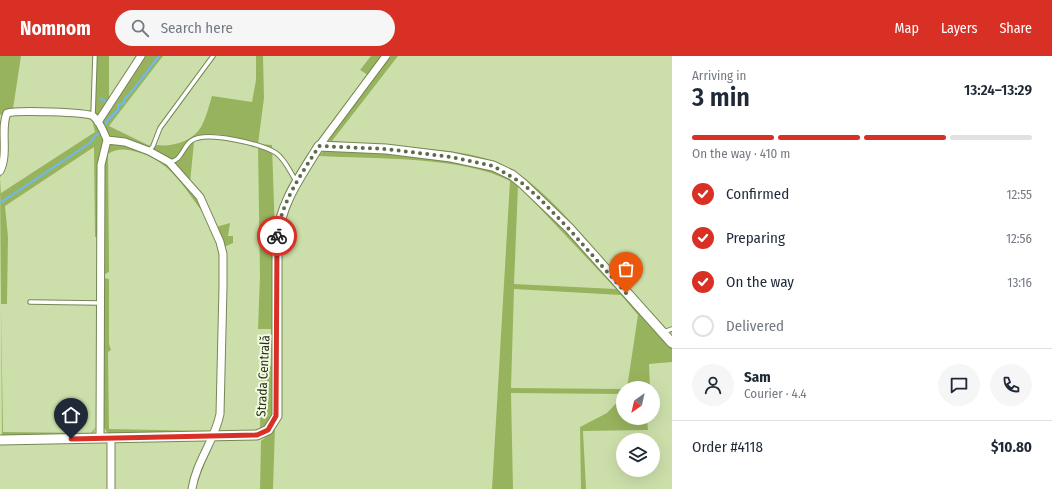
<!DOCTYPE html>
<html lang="en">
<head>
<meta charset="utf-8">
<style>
	body { margin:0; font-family:"Fira Sans Condensed",sans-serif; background:#f6f6f7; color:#1f2937; height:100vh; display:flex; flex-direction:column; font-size:15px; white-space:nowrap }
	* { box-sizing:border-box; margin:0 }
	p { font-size:13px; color:#747a83 }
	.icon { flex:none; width:22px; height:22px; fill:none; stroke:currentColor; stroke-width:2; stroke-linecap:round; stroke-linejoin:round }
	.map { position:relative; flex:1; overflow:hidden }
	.panel { display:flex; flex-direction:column; background:#fff; width:380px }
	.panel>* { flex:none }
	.needle { width:26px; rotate:214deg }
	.controls { position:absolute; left:616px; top:325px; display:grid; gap:8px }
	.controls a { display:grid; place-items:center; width:44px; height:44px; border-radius:50%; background:#fff; box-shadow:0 4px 16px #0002; font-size:20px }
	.pin { position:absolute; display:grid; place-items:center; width:34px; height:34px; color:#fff; margin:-41px -17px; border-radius:50% 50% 50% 0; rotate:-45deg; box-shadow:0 0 4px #0007 }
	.pin .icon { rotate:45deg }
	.courier { position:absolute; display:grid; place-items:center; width:40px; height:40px; margin:-20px; border:3px solid #d93025; border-radius:50%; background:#fff; color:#222; box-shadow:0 1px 5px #0007 }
	.summary em { font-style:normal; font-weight:600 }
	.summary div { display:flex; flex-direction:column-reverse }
	.summary { display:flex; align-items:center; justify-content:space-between; height:68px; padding:0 20px }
	h1 { font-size:26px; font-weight:600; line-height:30px }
	.bar { display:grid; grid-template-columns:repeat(4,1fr); gap:6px 4px; align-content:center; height:48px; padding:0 20px }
	.bar i { height:5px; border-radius:3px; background:#e0e1e3 }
	.bar .on { background:#d93025 }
	.bar p { grid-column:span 4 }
	.line { display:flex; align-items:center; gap:10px; padding:0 20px; border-top:1px solid #e0e1e3 }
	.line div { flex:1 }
	.round { display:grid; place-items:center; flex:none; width:42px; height:42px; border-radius:21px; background:#f6f6f7 }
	ol { padding:0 20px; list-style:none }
	li { display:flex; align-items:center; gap:12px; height:44px }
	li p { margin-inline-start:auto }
	li .icon { padding:4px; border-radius:50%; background:#d93025; color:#fff; stroke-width:4 }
	li:last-child { color:#747a83 }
	li i { width:22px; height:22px; border:2px solid #e0e1e3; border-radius:50% }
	header { display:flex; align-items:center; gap:24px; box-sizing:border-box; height:56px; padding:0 20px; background:#d93025; color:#fff }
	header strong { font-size:19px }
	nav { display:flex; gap:22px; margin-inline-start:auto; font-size:14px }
	.search { width:280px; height:36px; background:#f6f6f7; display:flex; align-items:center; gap:10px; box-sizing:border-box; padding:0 14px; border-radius:22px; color:#747a83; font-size:15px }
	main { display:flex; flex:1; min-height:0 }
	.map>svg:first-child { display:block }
	.green { fill:#98b35e; fill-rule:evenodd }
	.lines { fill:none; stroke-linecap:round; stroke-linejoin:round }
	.stream { stroke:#6fb9f3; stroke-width:2 }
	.service-casing { stroke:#768655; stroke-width:5.5 }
	.minor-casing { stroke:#768655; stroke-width:9 }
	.tertiary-casing { stroke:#768655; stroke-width:11 }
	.service { stroke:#fff; stroke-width:3.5 }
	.minor { stroke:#fff; stroke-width:7 }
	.tertiary { stroke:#fff; stroke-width:9 }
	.done { stroke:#5f6b4b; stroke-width:4; stroke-dasharray:0 7.2 }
	.route { stroke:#d93025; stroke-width:5 }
	.labels { text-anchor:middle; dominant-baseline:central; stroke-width:4; stroke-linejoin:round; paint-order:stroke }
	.street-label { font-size:13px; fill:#252c18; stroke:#f2fbe1 }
</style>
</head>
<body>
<header>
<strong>Nomnom</strong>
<div class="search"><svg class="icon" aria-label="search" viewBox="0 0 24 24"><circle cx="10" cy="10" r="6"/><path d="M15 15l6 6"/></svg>Search here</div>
<nav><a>Map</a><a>Layers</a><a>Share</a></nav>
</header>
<main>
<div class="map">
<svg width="672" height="433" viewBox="0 0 672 433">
	<rect width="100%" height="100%" fill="#ccdfaa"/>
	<path class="green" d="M0 0H21L13 53 0 59Z
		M96 0H109V45L98 63C90 49 95 16 96 0Z
		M143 0H163L109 70 150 90 148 92 110 81 101 69 103 61Z
		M256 0H263L264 42 258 88 272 89 275 179 273 358 267 371 260 374 261 310H271V273H258L260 220 258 89C236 82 206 69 187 87 180 94 180 101 170 104L151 94 156 89C172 91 192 86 201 71 206 62 209 50 212 40L252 46 256 24Z
		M371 0H382L368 19 360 14Z
		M391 0H398L332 85C358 87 384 89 410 92 444 94 480 96 510 113 547 133 587 185 615 217L503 112 330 87 329 83Z
		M92 64 96 68 105 86 97 181H95L94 91 5 150 8 181 7 248H1L3 376 91 377 96 371 93 378 2 380 0 118 2 117 0 122 1 137 95 76Z
		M113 85 163 103 199 142 204 158C185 133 170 104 137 96 126 93 118 92 108 98L109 204V216L105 218 104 222 109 223V288L111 294 108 296 109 373 210 375 208 377 108 378 103 370V111L109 87Z
		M194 86 190 127 173 107C183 104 185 91 194 86Z
		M326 92 450 102 503 116 529 135 672 290V306L649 308 650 332H627L638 259 621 239 514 233 511 332 623 333V338L511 337 513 433H492L510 125C463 100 373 103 319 100ZM518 129 616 233 514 228Z
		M230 167 228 180H233V187L224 191 216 171Z
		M623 340V362H647L648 374 583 375 586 433H581L580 371 607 357Z
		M275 370 273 433H260L261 385 271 377Z"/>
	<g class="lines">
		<path class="stream" d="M101 43 107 46
			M104 72 107 65 118 54V49L124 47 125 42C130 40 153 7 159 0
			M0 147 90 87 95 80 101 76"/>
		<defs>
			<path id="service" d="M93 60 95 0
				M149 95 153 90 160 72 213 0
				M170 106C182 104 182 92 191 85 206 74 261 88 276 97 285 103 290 116 296 125
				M30 246 99 247
				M664 276 672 273"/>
			<path id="minor" d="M98 66 141 0
				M107 84 125 86 149 95 169 106 200 141 220 186 223 198V231L220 358C215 384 196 406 192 433
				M319 90 386 0
				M0 115C9 98 0 72 7 57 17 54 86 56 93 60 100 65 104 77 107 84L101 109 100 382
				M111 382V433"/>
			<path id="tertiary" d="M0 384 257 379 268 374 277 360V183C281 146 300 121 319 90L386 93 451 101 493 110 512 119 522 127 569 172 672 287"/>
		</defs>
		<use href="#service" class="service-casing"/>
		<use href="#minor" class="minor-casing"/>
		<use href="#tertiary" class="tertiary-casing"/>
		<use href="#service" class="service"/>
		<use href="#minor" class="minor"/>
		<use href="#tertiary" class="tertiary"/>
	</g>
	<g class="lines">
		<path class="done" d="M277 180C281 146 301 119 319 90L386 93 451 101 493 110 522 127 538 141 568 172 626 237"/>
		<path class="route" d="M71 383 257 379 268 374 276 360 277 180"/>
	</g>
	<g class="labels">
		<g class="street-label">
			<text transform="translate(263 320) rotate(-87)">Strada Centrală</text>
		</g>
	</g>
</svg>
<div class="controls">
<a><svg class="needle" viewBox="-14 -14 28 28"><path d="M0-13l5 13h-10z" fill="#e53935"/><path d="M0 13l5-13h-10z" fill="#747a83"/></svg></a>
<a><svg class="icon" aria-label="layers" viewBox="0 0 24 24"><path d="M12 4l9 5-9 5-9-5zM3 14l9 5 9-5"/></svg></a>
</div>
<div class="pin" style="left:626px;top:237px;background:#ea580c"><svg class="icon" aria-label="bag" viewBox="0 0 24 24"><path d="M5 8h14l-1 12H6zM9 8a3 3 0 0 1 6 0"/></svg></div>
<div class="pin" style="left:71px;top:383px;background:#1f2937"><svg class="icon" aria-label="home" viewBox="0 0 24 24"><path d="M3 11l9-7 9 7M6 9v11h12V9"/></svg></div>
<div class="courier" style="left:277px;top:180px"><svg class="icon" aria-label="bike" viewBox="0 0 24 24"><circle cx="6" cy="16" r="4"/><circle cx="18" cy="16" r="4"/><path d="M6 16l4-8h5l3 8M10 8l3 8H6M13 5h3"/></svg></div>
</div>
<section class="panel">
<div class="summary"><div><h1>3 min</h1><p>Arriving in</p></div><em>13:24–13:29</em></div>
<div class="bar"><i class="on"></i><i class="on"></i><i class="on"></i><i></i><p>On the way · 410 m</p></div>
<ol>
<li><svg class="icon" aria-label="check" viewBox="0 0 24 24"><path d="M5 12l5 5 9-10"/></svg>Confirmed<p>12:55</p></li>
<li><svg class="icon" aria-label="check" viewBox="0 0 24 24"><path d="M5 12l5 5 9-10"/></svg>Preparing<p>12:56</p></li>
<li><svg class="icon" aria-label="check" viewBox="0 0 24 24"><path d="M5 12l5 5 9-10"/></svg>On the way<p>13:16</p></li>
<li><i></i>Delivered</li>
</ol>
<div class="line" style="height:72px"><a class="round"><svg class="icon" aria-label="person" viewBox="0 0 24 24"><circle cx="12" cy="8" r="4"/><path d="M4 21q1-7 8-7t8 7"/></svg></a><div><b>Sam</b><p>Courier · 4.4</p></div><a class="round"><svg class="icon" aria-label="chat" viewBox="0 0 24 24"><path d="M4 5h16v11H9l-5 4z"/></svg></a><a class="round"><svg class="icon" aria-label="phone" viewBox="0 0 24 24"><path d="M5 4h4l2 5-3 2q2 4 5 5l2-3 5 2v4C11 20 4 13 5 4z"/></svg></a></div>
<div class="line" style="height:52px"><div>Order #4118</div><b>$10.80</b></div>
</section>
</main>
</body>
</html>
